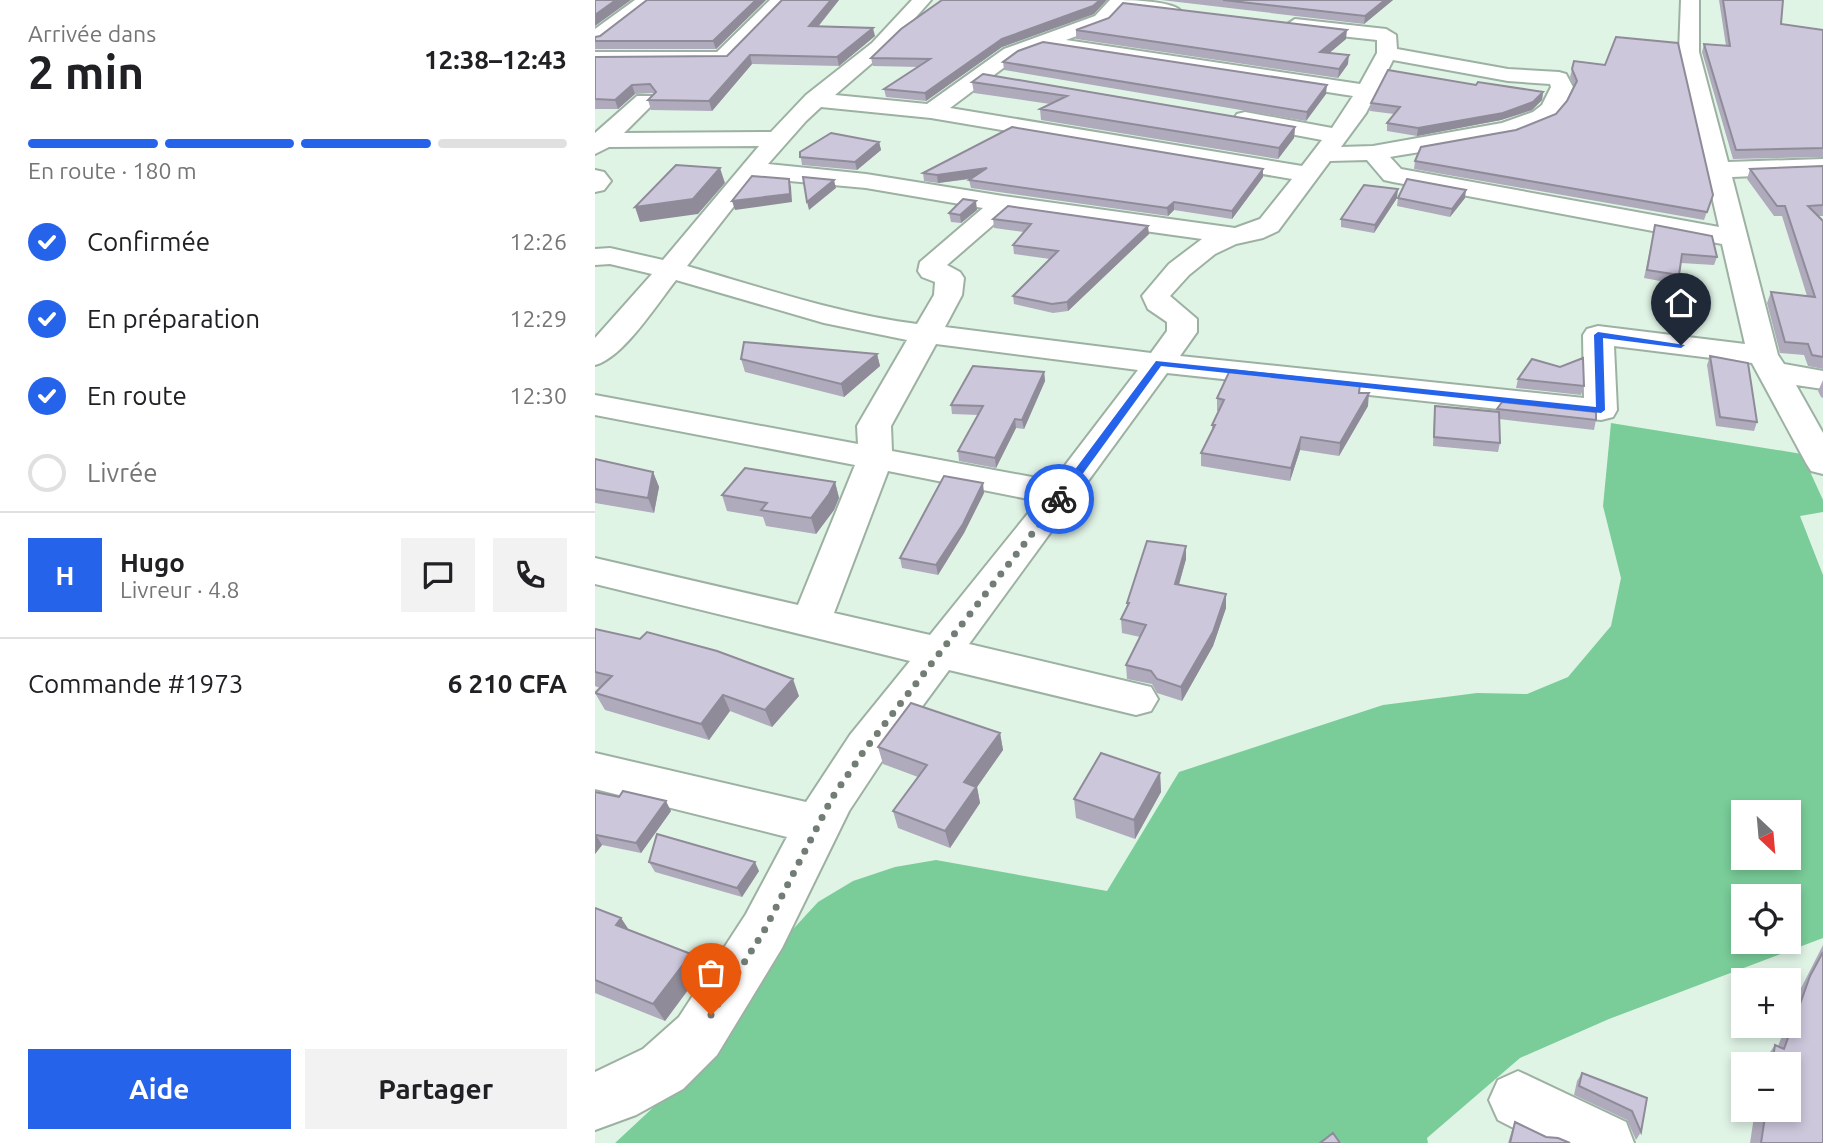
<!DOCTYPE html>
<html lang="fr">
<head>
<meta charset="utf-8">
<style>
	body { margin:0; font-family:Ubuntu,sans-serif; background:#f2f2f2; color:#202124; height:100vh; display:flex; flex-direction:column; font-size:26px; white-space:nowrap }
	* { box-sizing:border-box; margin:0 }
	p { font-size:23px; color:#757577 }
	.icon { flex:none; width:38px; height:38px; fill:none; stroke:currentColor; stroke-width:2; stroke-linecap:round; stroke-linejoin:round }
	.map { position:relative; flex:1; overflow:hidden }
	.panel { display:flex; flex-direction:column; background:#fff; width:595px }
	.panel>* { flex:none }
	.needle { width:46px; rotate:154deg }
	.tools { position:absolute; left:1136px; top:800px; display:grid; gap:14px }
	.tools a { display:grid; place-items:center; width:70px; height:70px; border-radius:0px; background:#fff; box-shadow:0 4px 10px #0003; font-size:35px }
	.pin { position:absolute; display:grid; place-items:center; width:60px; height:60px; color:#fff; margin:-72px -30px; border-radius:50% 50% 50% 0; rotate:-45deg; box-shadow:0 0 7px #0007 }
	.pin .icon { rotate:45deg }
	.courier { position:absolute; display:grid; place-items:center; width:70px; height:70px; margin:-35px; border:5px solid #2563eb; border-radius:50%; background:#fff; color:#222; box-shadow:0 2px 9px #0007 }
	.summary em { font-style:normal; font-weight:700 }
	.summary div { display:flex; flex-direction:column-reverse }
	.summary { display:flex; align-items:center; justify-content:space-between; height:119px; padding:0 28px }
	h1 { font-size:46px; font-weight:700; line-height:52px }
	.bar { display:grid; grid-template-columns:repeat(4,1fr); gap:10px 7px; align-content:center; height:84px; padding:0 28px }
	.bar i { height:9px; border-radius:5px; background:#e0e0e0 }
	.bar .on { background:#2563eb }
	.bar p { grid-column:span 4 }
	.line { display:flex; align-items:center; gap:18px; padding:0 28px; border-top:2px solid #e0e0e0 }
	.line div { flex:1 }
	.round { display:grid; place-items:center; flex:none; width:74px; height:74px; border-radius:0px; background:#f2f2f2 }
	ol { padding:0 28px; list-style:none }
	li { display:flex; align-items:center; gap:21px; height:77px }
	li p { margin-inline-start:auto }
	li .icon { padding:7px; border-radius:50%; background:#2563eb; color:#fff; stroke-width:4 }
	li:last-child { color:#757577 }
	li i { width:38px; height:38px; border:4px solid #e0e0e0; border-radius:50% }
	.action { display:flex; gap:14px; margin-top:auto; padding:14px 28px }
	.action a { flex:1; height:80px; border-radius:0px; background:#2563eb; color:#fff; font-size:28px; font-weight:700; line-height:80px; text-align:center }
	.action a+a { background:#f2f2f2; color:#202124 }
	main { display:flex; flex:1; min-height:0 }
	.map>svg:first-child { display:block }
	.water { fill:#7acd99; fill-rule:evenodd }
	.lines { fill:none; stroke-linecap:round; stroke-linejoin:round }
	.street-casing { stroke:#9db1a3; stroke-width:4 }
	.street { fill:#fff; fill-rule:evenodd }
	.wall { fill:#afabbc }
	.shaded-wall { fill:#8f8b99 }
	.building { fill:#ccc7db; stroke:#8f8b99; stroke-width:2 }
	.route { fill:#2563eb }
	.done { stroke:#727e75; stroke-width:7; stroke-dasharray:0 12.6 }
</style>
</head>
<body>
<main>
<section class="panel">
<div class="summary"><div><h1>2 min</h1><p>Arrivée dans</p></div><em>12:38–12:43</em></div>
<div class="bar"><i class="on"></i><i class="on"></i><i class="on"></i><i></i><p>En route · 180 m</p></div>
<ol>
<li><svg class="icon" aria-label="check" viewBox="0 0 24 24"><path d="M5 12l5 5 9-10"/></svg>Confirmée<p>12:26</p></li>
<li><svg class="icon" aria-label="check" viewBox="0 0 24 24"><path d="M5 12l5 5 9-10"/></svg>En préparation<p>12:29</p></li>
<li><svg class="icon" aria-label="check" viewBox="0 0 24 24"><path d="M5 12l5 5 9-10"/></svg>En route<p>12:30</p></li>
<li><i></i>Livrée</li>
</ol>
<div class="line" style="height:126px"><b class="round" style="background:#2563eb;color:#fff">H</b><div><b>Hugo</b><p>Livreur · 4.8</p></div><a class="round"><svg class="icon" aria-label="chat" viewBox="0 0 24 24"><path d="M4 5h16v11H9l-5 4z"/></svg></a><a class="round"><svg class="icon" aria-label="phone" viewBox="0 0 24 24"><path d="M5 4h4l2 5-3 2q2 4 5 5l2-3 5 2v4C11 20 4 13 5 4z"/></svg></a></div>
<div class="line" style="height:91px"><div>Commande #1973</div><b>6 210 CFA</b></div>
<div class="action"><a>Aide</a><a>Partager</a></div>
</section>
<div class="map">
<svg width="1228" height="1143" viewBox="0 0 1228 1143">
	<rect width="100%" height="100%" fill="#e0f4e6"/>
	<path class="water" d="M1016 423 1207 454 1228 500V512L1205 516 1228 575V938L1014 1019 925 1058 832 1138 833 1143H20L120 1050 177 952 223 902 258 881 300 867 341 860 512 891 584 772 788 705 882 693 932 694 973 677 1016 626 1026 578 1008 506ZM1148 812H1194V858H1148ZM1148 896H1194V942H1148Z"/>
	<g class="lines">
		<defs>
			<path id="street" d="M40 0H61L7 42 0 44V29Z
				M175 0H194L134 62 0 64V52H122Z
				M317 0H336L291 51 240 95 332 104 409 49 500 16 515 0C531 0 576 0 586 11L577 17 526 9 514 24 471 40 765 84 782 53V40L700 31 691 25 700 19 791 29 801 35 802 49 913 69 964 72 971 74 978 87C971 100 967 115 953 122 916 142 838 149 795 157L806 169 1124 227 1084 52 1086 0H1104V52L1133 162 1228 159V173L1137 177 1183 355 1189 364 1228 371V389L1201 385 1228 433V474L1216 471 1211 463 1157 363 1019 346 1022 410 1018 417 1006 420 572 373 374 644 556 687 563 699 556 711 541 715 354 670 287 761 254 811 187 948 122 1055 88 1089 41 1115 0 1130V1072L48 1049 84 1017 151 914 192 837 0 789V753L211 802 255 735 315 661 0 584V558L203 605 260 465 0 415V395L263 444 262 426 312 340 229 323 81 280C62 304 28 358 0 365V338L57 274 15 264 0 265V249L15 248 68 260 164 146 14 147 0 154V133L42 96H58L61 101 29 133 176 132 211 95 277 43ZM449 48 758 96 737 128 650 112 642 114 639 119 642 124 727 140 707 166 355 108 423 57ZM798 60 913 81 955 84 956 87 947 105 938 112 907 123 778 146 746 147 771 113ZM226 107 336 118 697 179 665 219 640 228 408 196 271 174 173 164 211 121ZM772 160 789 180 798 182 1127 244 1150 344 1003 326 992 329 988 335 989 398 585 356 602 332V319L575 296 594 275 620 254 641 244 668 238 683 231 735 161ZM161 178 271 188 388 208 325 262 323 271 327 277 340 282 339 295 322 324C244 314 168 288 92 266ZM413 212 607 239 574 264 547 296 553 309 572 322V331L556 353 350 327 367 295 369 278 365 272 352 265ZM341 344 543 370 458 481 297 451 296 426ZM293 471 443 501 335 635 239 613Z
				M0 170 9 172 16 181 9 190 0 192Z
				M923 1071 1031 1122 1039 1143H948L903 1120 894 1100 903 1080Z"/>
		</defs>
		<use href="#street" class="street-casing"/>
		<use href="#street" class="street"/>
	</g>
	<path class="wall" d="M52 0H171L121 49H0V37L5 36Z
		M187 0H244L223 27 280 36 244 66 157 64 117 111 56 110 53 100 59 94 58 93 40 94 23 109H0V57L132 56Z
		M566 0H798L769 24Z
		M1124 0H1188L1186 24 1228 30V157L1138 159 1107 52 1109 44 1131 46Z
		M499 14 407 47 331 101 291 97 289 89 324 67 278 66 276 58Z
		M481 30 751 39 734 53 753 64 743 78 481 39Z
		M979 61 1118 195 1109 220 819 169 820 161 921 130 961 114 972 101 979 86 975 77Z
		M408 62 731 94 711 121 409 70Z
		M377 82 700 127 699 138 683 159 446 120 445 109 455 104 379 93Z
		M881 85 948 92 947 100 937 110 906 120 822 136 792 131V123L799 114 775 111 776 103Z
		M284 142 286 150 262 170 207 165 205 152Z
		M1228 166V216H1223L1228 221V369L1213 366 1209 355 1185 353 1172 303 1176 292 1212 296 1187 216H1179L1152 179 1155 169Z
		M328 173 668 177 637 219 579 210 573 216 376 188 374 180 376 179 343 183 329 181Z
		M802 198 779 233 746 227V219Z
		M803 198H870L855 217 802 206Z
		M382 210 366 223 356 222 354 213Z
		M398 219 554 234 473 311 458 313 419 304 418 296 455 259 419 254 418 245 429 232 399 228Z
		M1060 225 1122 257 1119 265 1086 263 1081 284 1049 278Z
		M282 354 285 366 249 397 150 372 146 359Z
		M1115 356 1162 422 1159 431 1121 426 1112 365Z
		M449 372 450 381 429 429 421 428 401 468 364 461 363 451 383 415 357 414 356 405Z
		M923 379 989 386 986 395 921 388Z
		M1228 380V398L1226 397 1223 391Z
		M764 393 773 406 744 456 705 450 695 481 606 466V453L617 431V425L624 411H622V398Z
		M840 406 902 412V409L1001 420 999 430 904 419 905 443 903 452 838 446 839 415Z
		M0 459 58 472 64 487 59 513 0 503Z
		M240 482 244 498 239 510 221 534 171 526 168 517 132 511 127 495Z
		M389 493 369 533 343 575 307 568 305 558Z
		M591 546V559L584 585 631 594V608L618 646 587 701 562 693 557 684 532 679 531 665 545 637 527 633 526 619 532 607V603Z
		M0 629 204 696 177 727 135 711 114 740 10 710 0 693 5 688 0 686Z
		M405 733 408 750 382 787 385 803 355 848 303 828 298 811 323 777 288 764 283 747Z
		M565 773 566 792 540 839 481 818 479 799Z
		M0 792 76 811 46 853 7 845 0 854Z
		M54 862 164 871 147 897 60 872Z
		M0 908 26 918 33 929 107 971 70 1021 0 993Z
		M1228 945V1143H1155L1160 1110H1194V1064H1167L1168 1062 1180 1045 1183 1046 1191 1026H1194V1019L1203 994Z
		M987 1073 1052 1098 1046 1132 1041 1140 1032 1120 979 1095 982 1081Z
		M920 1122 951 1137 975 1143H913L917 1130Z"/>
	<path class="shaded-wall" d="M21 0H36L0 26V15Z
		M161 0H171L121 49 118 41Z
		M236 0H244L216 35 214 26Z
		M505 0H512L499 14 407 47 331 101 330 93 407 39Z
		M790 0H798L769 24 770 16Z
		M278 28 280 36 244 66 242 57Z
		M752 30 751 39 725 61V52Z
		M155 55 157 64 117 111 114 101Z
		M754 55 753 64 743 78 744 69Z
		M37 85 40 94 23 109 20 100Z
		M732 85 731 94 711 121 712 112Z
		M948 92 947 100 937 110 906 120 822 136 823 128Z
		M700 127 699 138 683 159 684 148Z
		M284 142 286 150 262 170 260 162Z
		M125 168 130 183 103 214 45 222 40 207Z
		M392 168 393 176 343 183 342 175Z
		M668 169V177L637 219V211Z
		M194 179 196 187 197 202 140 210 137 201Z
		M239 180 241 188 214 210 212 202Z
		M803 189 802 198 779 233 780 225Z
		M871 190 870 198 855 217 857 209Z
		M381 201 382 210 366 223 365 215Z
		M579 202V210L573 216 572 208Z
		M553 226 554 234 473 311 472 302Z
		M282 354 285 366 249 397 246 384Z
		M449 372 450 381 429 429 427 420Z
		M774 393 773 406 744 456 745 443Z
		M420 419 421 428 401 468 400 458Z
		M706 437 705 450 695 481 696 468Z
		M58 472 64 487 59 513 53 498Z
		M240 482 244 498 239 510 221 534 216 518Z
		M388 483 389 493 369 533 343 575 341 565Z
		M591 546V559L580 598V584Z
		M631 594V608L618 646 587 701 586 687Z
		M198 679 204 696 177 727 170 710Z
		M128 695 135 711 114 740 106 724Z
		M405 733 408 750 382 787 385 803 355 848 350 831 369 782Z
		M565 773 566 792 540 839 539 820Z
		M71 801 76 811 46 853 41 843Z
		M1 835 7 845 0 854V837Z
		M160 862 164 871 147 897 142 888Z
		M26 918 38 936 21 925Z
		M96 954 107 971 70 1021 58 1004Z"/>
	<path class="building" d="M0 0H21L0 15Z
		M52 0H161L118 41H0V37L5 36Z
		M187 0H236L214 26 278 28 242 57 155 55 114 101 53 100 61 92 55 84 37 85 20 100 0 99V57L132 56Z
		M347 0H505L498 6 407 39 330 93 289 89 335 59 276 58 306 29Z
		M628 0H790L770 16Z
		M1128 0H1188L1186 24 1228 30V148L1141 150 1109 44 1135 46Z
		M528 3 752 30 725 52 754 55 744 69 481 30 514 18Z
		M1021 37 1083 43 1118 195 1112 212 820 161 826 147 921 130 961 114 972 101 982 81 977 69 979 61 1010 65Z
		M448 42 732 85 712 112 408 62 423 51Z
		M793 70 881 85 883 82 948 92 938 102 908 113 823 128 792 123 805 107 776 103Z
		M388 74 700 127 684 148 445 109 472 96 377 82Z
		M417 127 668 169 637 211 579 202 572 208 374 180 392 168 342 175 328 173Z
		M236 133 284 142 260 162 205 157V152Z
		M81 165 125 168 98 199 40 207Z
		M1228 166V205L1213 206 1228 221V357L1217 355 1213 344 1190 342 1176 292 1220 297 1190 206H1182L1155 169Z
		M157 176 194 179 195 194 137 201Z
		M208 177 239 180 212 202Z
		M812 179 871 190 857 209 803 198Z
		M769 185 803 189 780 225 746 219Z
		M368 199 381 201 365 215 354 213Z
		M413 206 553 226 472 302 457 304 418 296 463 251 418 245 436 224 398 219Z
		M1060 225 1117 236 1122 257 1087 254 1084 275 1052 270Z
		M149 342 282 354 246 384 146 359Z
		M1115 356 1153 363 1162 422 1125 417Z
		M988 358 989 386 923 379 937 359 965 367Z
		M378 366 449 372 427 420 420 419 400 458 363 451 388 406 356 405Z
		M635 370 765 384 764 393H774L745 443 706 437 696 468 606 453 620 425H617L629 400 622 398Z
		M907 402 1001 412V420L902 409Z
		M840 406 904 412 905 443 839 437Z
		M0 459 58 472 53 498 0 489Z
		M150 468 240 482 234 494 216 518 166 510 172 503 127 495Z
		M349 476 388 483 368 524 341 565 305 558Z
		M552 541 591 546 580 584 631 594 618 632 586 687 562 679 556 671 531 665 551 625 526 619 534 603H532Z
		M0 629 45 639 52 632 122 651 198 679 170 710 128 695 106 724 0 693 17 676 0 672Z
		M316 703 405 733 369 782 381 787 350 831 298 811 332 765 283 747Z
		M506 753 565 773 539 820 479 799Z
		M28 791 71 801 41 843 1 835 0 837V792L24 797Z
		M62 834 160 862 142 888 54 862Z
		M0 908 26 918 21 925 96 954 58 1004 0 980Z
		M1228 952V1143H1166L1171 1110H1194V1064H1177L1180 1045 1189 1049 1215 976Z
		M987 1073 1052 1098 1046 1132 1037 1111 984 1086Z
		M920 1122 951 1137 963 1138 975 1143H915Z
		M738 1133 745 1143H725Z"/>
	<path class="route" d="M1003 332 1090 345 1086 348 1008 338 1010 410 1006 413 566 366 468 501 458 499 561 361 1001 407 999 335Z"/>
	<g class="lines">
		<path class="done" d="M116 1015 169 931 237 798 271 748 464 499"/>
	</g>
</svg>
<div class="tools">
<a><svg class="needle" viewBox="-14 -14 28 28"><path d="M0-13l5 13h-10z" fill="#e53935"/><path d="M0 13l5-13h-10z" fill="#757577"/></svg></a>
<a><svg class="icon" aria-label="locate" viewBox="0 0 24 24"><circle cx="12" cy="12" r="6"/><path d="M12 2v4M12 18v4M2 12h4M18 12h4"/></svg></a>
<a>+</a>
<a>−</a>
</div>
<div class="pin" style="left:116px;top:1015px;background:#ea580c"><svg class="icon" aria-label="bag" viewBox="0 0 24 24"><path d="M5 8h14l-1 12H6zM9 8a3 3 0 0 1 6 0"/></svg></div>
<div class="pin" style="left:1086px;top:345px;background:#1f2937"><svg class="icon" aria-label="home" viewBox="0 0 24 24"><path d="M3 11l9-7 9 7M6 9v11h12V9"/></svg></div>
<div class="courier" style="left:464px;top:499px"><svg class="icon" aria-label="bike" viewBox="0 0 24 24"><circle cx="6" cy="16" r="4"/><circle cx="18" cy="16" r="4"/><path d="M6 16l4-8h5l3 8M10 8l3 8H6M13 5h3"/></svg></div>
</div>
</main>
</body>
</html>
